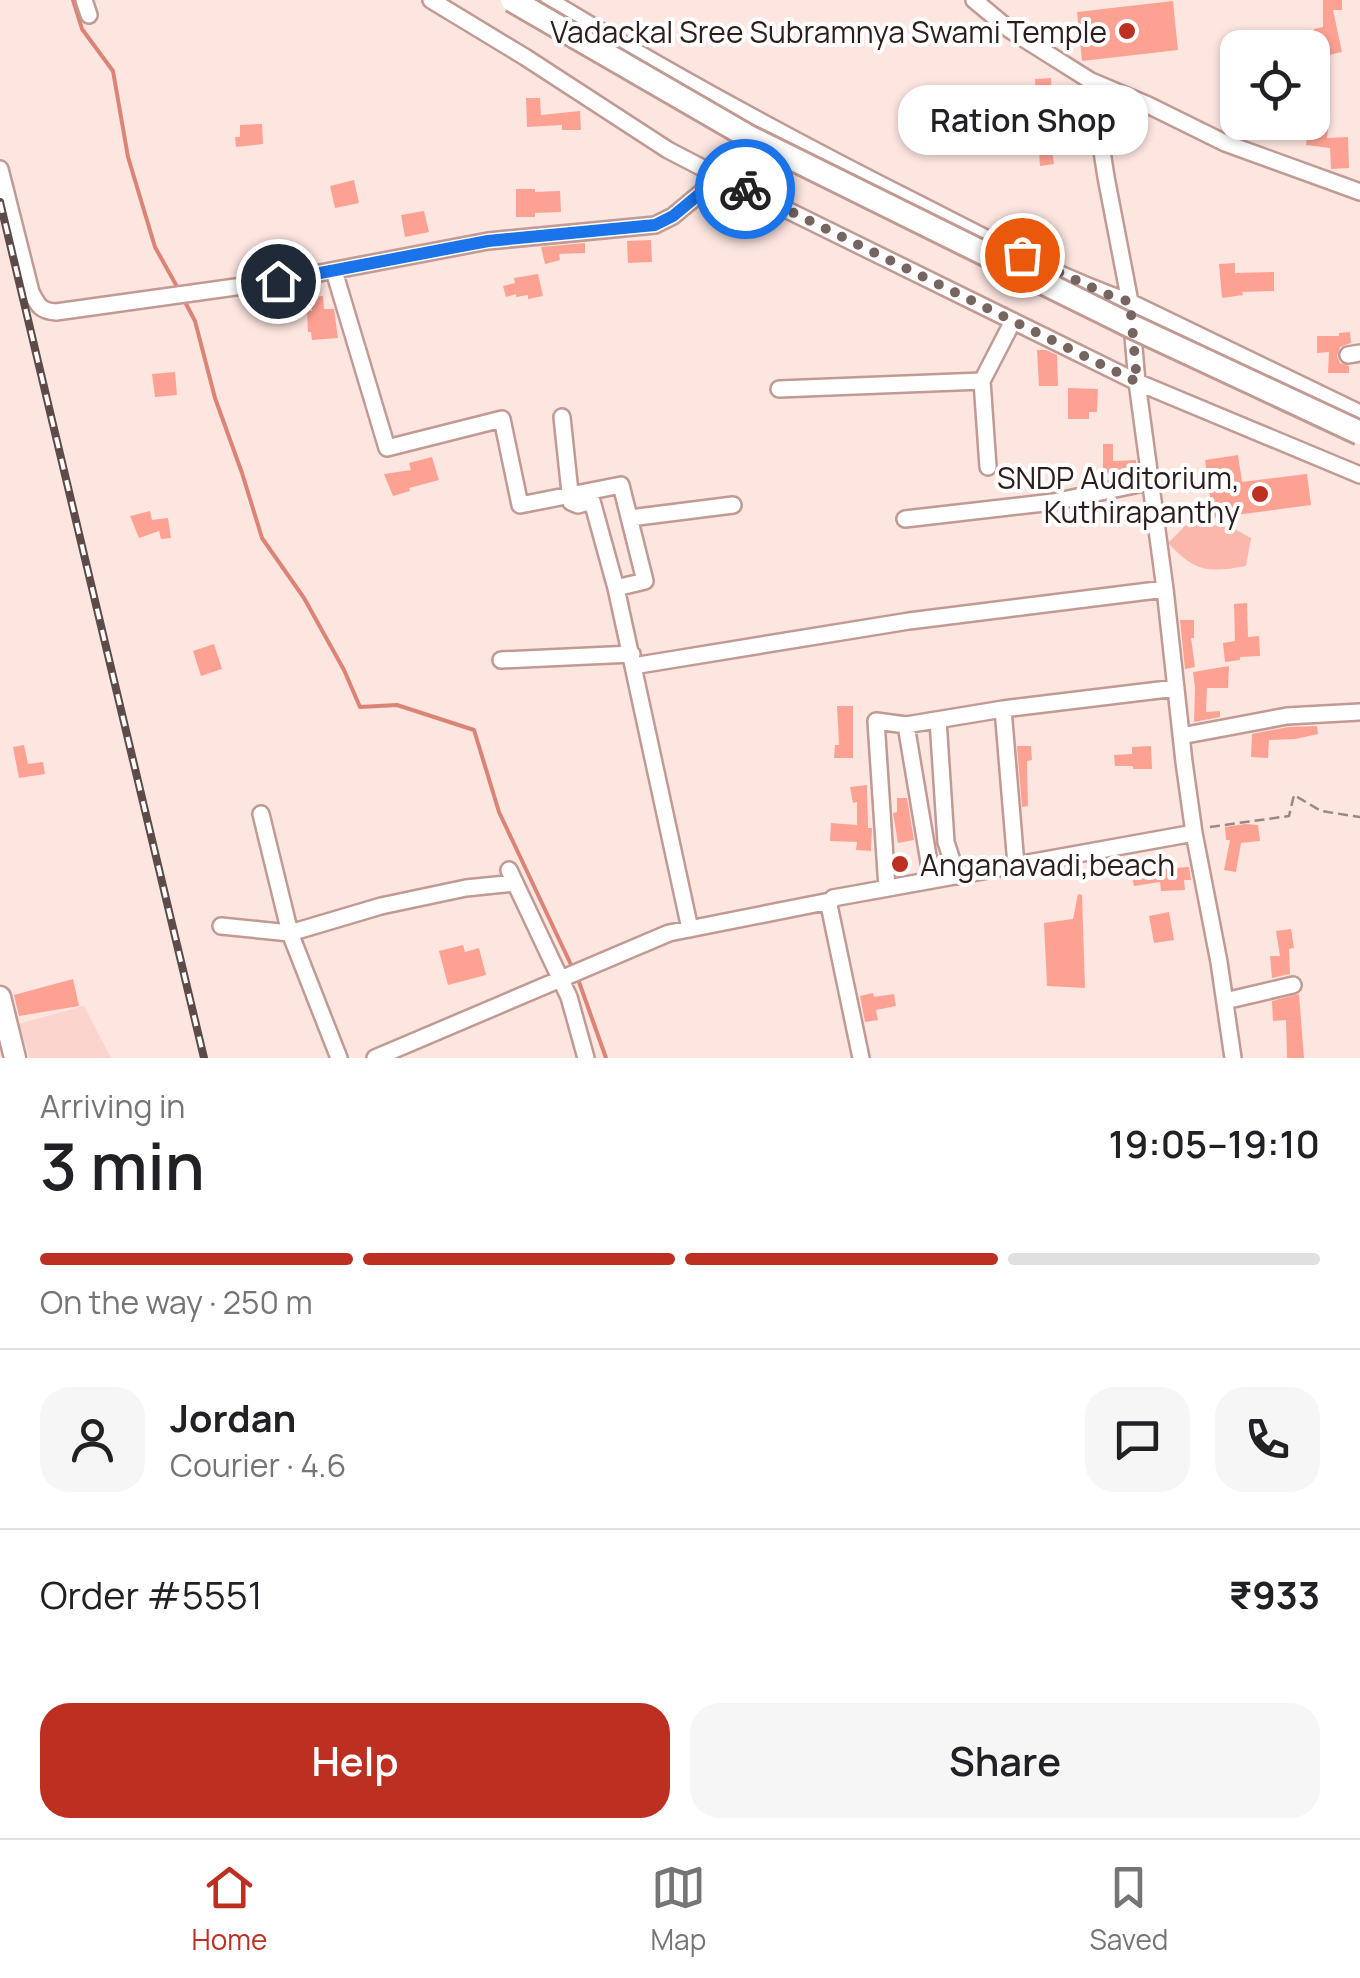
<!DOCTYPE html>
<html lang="en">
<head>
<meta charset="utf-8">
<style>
	body { margin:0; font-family:Manrope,sans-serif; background:#f6f6f6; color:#202124; height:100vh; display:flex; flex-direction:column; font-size:38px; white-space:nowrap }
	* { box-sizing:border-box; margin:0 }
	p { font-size:32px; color:#757577 }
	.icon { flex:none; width:55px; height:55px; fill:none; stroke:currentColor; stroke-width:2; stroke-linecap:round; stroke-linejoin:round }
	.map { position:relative; height:1058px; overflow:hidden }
	.drawer { display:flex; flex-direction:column; background:#fff; flex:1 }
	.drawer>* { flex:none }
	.tools { position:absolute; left:1220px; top:30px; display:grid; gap:20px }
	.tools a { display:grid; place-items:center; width:110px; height:110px; border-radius:20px; background:#fff; box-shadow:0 2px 8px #0004; font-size:50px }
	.pin { position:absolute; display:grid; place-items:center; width:85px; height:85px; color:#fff; margin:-42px; border:5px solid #fff; border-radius:50%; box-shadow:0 2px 10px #0007 }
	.courier { position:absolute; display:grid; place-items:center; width:100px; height:100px; margin:-50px; border:8px solid #1a73e8; border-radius:50%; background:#fff; color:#222; box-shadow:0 2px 12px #0007 }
	.bubble { position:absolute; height:70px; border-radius:30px; background:#fff; box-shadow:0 2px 8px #0004; font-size:32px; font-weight:600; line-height:70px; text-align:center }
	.headline em { font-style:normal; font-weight:600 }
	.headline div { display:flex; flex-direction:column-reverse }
	.headline { display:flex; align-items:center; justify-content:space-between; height:170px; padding:0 40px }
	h1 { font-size:65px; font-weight:600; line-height:75px }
	.bar { display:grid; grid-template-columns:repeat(4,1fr); gap:15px 10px; align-content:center; height:120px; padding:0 40px }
	.bar i { height:12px; border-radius:8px; background:#e0e0e0 }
	.bar .selected { background:#bc2f21 }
	.bar p { grid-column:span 4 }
	.line { display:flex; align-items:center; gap:25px; padding:0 40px; border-top:2px solid #e0e0e0 }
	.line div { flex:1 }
	.round { display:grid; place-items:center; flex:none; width:105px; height:105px; border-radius:30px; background:#f6f6f6 }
	.action { display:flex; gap:20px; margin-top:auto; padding:20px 40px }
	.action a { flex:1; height:115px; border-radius:30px; background:#bc2f21; color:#fff; font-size:40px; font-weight:600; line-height:115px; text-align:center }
	.action a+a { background:#f6f6f6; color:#202124 }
	.dock { display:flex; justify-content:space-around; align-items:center; height:140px; border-top:2px solid #e0e0e0; background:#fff; font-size:28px; color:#757577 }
	.dock a { display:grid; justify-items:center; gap:5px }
	.dock .selected { color:#bc2f21 }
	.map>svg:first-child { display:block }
	.built { fill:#fbd4cd }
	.green { fill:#fbb7ac }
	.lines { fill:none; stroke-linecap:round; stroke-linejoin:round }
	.stream { stroke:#db8476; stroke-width:4 }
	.building { fill:#fda293 }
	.minor-casing { stroke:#c09a93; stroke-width:20 }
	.major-casing { stroke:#c09a93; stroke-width:25 }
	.path { stroke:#9a8783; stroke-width:2.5; stroke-dasharray:10 5; stroke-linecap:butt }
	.minor { stroke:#fff; stroke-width:15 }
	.major { stroke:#fff; stroke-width:20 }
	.rail-casing { stroke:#5c4b49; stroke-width:8 }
	.rail { stroke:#fff; stroke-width:4; stroke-dasharray:11; stroke-linecap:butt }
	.highway-bridge-casing { stroke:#c09a93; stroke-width:28; stroke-linecap:butt }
	.highway-bridge { stroke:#fff; stroke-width:22 }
	.done { stroke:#766461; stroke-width:10; stroke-dasharray:0 18 }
	.route { stroke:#1a73e8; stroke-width:12 }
	.poi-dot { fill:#bc2f21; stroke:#fff; stroke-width:4 }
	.labels { text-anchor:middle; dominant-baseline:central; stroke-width:8; stroke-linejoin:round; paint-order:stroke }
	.poi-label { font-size:30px; fill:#2d1e1c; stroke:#fff; text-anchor:end }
</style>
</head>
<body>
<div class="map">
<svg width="1360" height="1058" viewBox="0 0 1360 1058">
	<rect width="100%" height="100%" fill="#fde5e0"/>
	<path class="built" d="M84 1006 111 1058H30L18 1024Z"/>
	<path class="green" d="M1189 522 1231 527 1251 538 1246 566C1208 573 1195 572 1168 543Z"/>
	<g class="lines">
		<path class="stream" d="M73 0 82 29 113 71 128 157 155 247 180 292
			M184 300 195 321 215 398 242 473 262 538 304 598 344 670 360 707 397 705 474 730 499 812 574 971
			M578 979 606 1058"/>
	</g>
	<path class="building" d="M1323 0H1342V10H1333L1342 52 1312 59V40L1316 39 1314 29 1323 27Z
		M1173 1 1178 50 1082 61 1077 12Z
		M1051 78 1052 111H1073L1072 135 1050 134 1054 164 1040 166 1037 123H1042V101H1036L1035 79Z
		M1011 95 1012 126H995L993 96Z
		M526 98H540L541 115 580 111 581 130H562V125L527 127Z
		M262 124 263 144 236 147 235 137H240V125Z
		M1308 128 1328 130 1327 138 1348 137 1349 168 1331 169 1330 148 1306 145Z
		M354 180 359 203 335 208 330 186Z
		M516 189H535V192L560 191 561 212 535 213V217H516Z
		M424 211 429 232 405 237 401 215Z
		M651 240 652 262 628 263 627 241Z
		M585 243V253L559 254 560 260 545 264 541 247Z
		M1235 263V273L1274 272V291L1242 292 1243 295 1222 298 1219 264Z
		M538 274 543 296 528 299V295L516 297V294L506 297 503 286 515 283 514 278Z
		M323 296 324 309H334L338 338 312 340 311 332H308L307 311H312L311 297Z
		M1350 332 1351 343 1340 347 1337 356 1340 363 1349 366V373H1328L1329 352 1317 353V336H1339V333Z
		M1037 350H1046L1057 355 1058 386H1039Z
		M175 372 177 395 155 397 152 374Z
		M1068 388 1098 389 1097 412H1089V419H1068Z
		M1103 444H1113V461L1136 460V473H1121L1120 470 1103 475Z
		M1238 455 1242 482 1307 474 1311 505 1213 518 1205 460Z
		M432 457 439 480 409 488 410 491 393 496 384 474 411 470 409 463Z
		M150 511 152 520 168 518 171 538 161 539 159 531 139 538 130 516Z
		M1247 603 1248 637 1259 636 1260 656 1240 657V660L1225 662 1223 643 1235 641 1234 604Z
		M1180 620H1194V638H1191L1195 667 1185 669Z
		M214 644 222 669 201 676 193 651Z
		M1229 666 1228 688H1207L1206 712 1220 711V717L1194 722 1195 688 1193 672Z
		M837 706H853V758H834L835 745H839Z
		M1317 726 1318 734 1295 739 1269 740 1268 758 1251 757 1252 734 1288 727Z
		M24 745 28 764 43 762 45 774 19 778 13 747Z
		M1017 746H1031L1032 760 1027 761 1028 806 1022 807Z
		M1151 746 1152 769H1133V766H1115L1114 755 1132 754V747Z
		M867 785 868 828H872L871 851 856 850 857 842 830 841 831 823 857 825V802L853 803 850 787Z
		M897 798H907L914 840 898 843 893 813 897 812Z
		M1245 824 1258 825 1260 841 1241 843 1236 872 1224 870 1230 840H1226L1225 827Z
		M1189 867 1191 880H1184L1185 890 1161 891 1160 882 1134 886 1131 871Z
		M1078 894 1082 895 1085 988 1047 986 1044 923 1073 919Z
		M1169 912 1174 940 1154 943 1149 916Z
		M1291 929 1294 948 1289 949 1290 974 1272 978 1270 956H1280L1276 931Z
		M463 945 465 952 479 948 486 975 448 985 439 951Z
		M73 979 79 1006 19 1016 14 995Z
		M873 993 874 997 894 994 896 1006 876 1010 878 1020 865 1022 860 996Z
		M1299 994 1304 1058H1287L1286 1020 1273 1021 1272 1001Z"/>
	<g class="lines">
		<defs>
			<path id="minor" d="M84 0 89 15
				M431 0 525 57 668 150 720 177 1137 382 1360 475
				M549 0C670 74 796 142 923 206 990 240 1058 277 1130 302L1360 413
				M974 0 1010 30 1091 81 1148 105 1225 143 1360 192
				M1091 81 1106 177 1130 302 1137 382 1165 589 1184 762 1194 833 1219 962 1233 1058
				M0 169 31 292C38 306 41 311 56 312L278 281 488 241 655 225 673 216 720 177
				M334 271 387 448 502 419 520 505 621 485 645 581 616 588
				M1348 355 1360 353
				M982 381 1013 321
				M779 389 982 381 988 467
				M562 417 571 502 578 505 592 501 616 588 633 666 909 621 1165 589
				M630 518 733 505
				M905 519 1053 502 1149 482
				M501 660 632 654
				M633 666 690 929
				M1003 709 1176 688
				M938 720 946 842 957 876
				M906 725 932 880
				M1181 736 1287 716 1360 712
				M261 814 290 933 339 1058
				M509 870 569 997 586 1058
				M887 888 876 721 906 725 1003 709 1016 865
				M221 926 290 933 381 906 466 888 515 883
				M1225 1001 1293 985
				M375 1058 669 933 830 901
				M861 1058 829 905 833 898 1194 833"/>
			<path id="major" d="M0 997 15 1058"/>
		</defs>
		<use href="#minor" class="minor-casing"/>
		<use href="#major" class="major-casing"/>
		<path class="path" d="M1210 827 1289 816 1294 795 1321 811 1360 817"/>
		<use href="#minor" class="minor"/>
		<use href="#major" class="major"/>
		<defs>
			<path id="rail" d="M0 202 204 1058"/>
		</defs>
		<use href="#rail" class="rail-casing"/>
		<use href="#rail" class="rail"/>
		<defs>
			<path id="highway-bridge" d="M512 0 749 137 1133 327 1360 433"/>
		</defs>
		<use href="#highway-bridge" class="highway-bridge-casing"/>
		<use href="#highway-bridge" class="highway-bridge"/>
	</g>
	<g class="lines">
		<path class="done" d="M745 189 1137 382 1130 302 1106 294 1022 255"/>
		<path class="route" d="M278 281 488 241 655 225 673 216 720 177 745 189"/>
	</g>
	<g class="poi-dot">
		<circle cx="1127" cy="31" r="10"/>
		<circle cx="1260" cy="494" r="10"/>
		<circle cx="900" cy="864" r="10"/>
	</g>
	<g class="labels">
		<g class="poi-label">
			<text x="1107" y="31">Vadackal Sree Subramnya Swami Temple</text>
			<text x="1240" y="477">SNDP Auditorium,<tspan x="1240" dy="34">Kuthirapanthy</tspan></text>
			<text x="920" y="864" text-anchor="start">Anganavadi,beach</text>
		</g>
	</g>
</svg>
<div class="tools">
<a><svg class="icon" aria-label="locate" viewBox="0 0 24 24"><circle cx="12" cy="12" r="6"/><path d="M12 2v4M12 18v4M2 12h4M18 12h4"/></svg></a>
</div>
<div class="pin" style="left:1022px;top:255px;background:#ea580c"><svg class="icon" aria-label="bag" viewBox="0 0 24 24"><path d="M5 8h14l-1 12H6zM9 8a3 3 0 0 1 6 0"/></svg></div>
<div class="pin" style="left:278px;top:281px;background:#1f2937"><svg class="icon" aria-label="home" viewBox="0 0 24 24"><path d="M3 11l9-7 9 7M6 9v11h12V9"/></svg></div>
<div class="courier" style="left:745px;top:189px"><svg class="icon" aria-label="bike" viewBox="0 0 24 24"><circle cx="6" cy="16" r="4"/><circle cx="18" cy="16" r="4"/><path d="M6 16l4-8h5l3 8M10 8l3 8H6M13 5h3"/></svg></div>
<div class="bubble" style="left:898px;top:85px;width:250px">Ration Shop</div>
</div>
<section class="drawer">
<div class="headline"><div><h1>3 min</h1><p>Arriving in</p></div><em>19:05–19:10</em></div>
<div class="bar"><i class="selected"></i><i class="selected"></i><i class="selected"></i><i></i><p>On the way · 250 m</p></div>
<div class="line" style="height:180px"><a class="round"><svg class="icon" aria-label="person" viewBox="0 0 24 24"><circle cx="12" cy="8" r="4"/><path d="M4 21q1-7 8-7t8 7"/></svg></a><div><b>Jordan</b><p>Courier · 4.6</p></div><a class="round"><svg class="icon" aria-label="chat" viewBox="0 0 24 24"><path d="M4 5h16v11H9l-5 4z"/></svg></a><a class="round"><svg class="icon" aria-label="phone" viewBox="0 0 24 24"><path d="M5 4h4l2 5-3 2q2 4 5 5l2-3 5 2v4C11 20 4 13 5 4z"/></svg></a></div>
<div class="line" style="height:130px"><div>Order #5551</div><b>₹933</b></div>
<div class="action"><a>Help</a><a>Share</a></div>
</section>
<nav class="dock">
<a class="selected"><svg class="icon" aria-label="home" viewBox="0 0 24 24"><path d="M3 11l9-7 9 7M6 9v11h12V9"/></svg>Home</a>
<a><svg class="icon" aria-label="map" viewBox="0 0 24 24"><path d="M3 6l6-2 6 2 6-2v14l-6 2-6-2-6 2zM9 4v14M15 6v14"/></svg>Map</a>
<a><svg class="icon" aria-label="saved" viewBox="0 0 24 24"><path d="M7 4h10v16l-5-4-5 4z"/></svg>Saved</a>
</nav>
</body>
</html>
